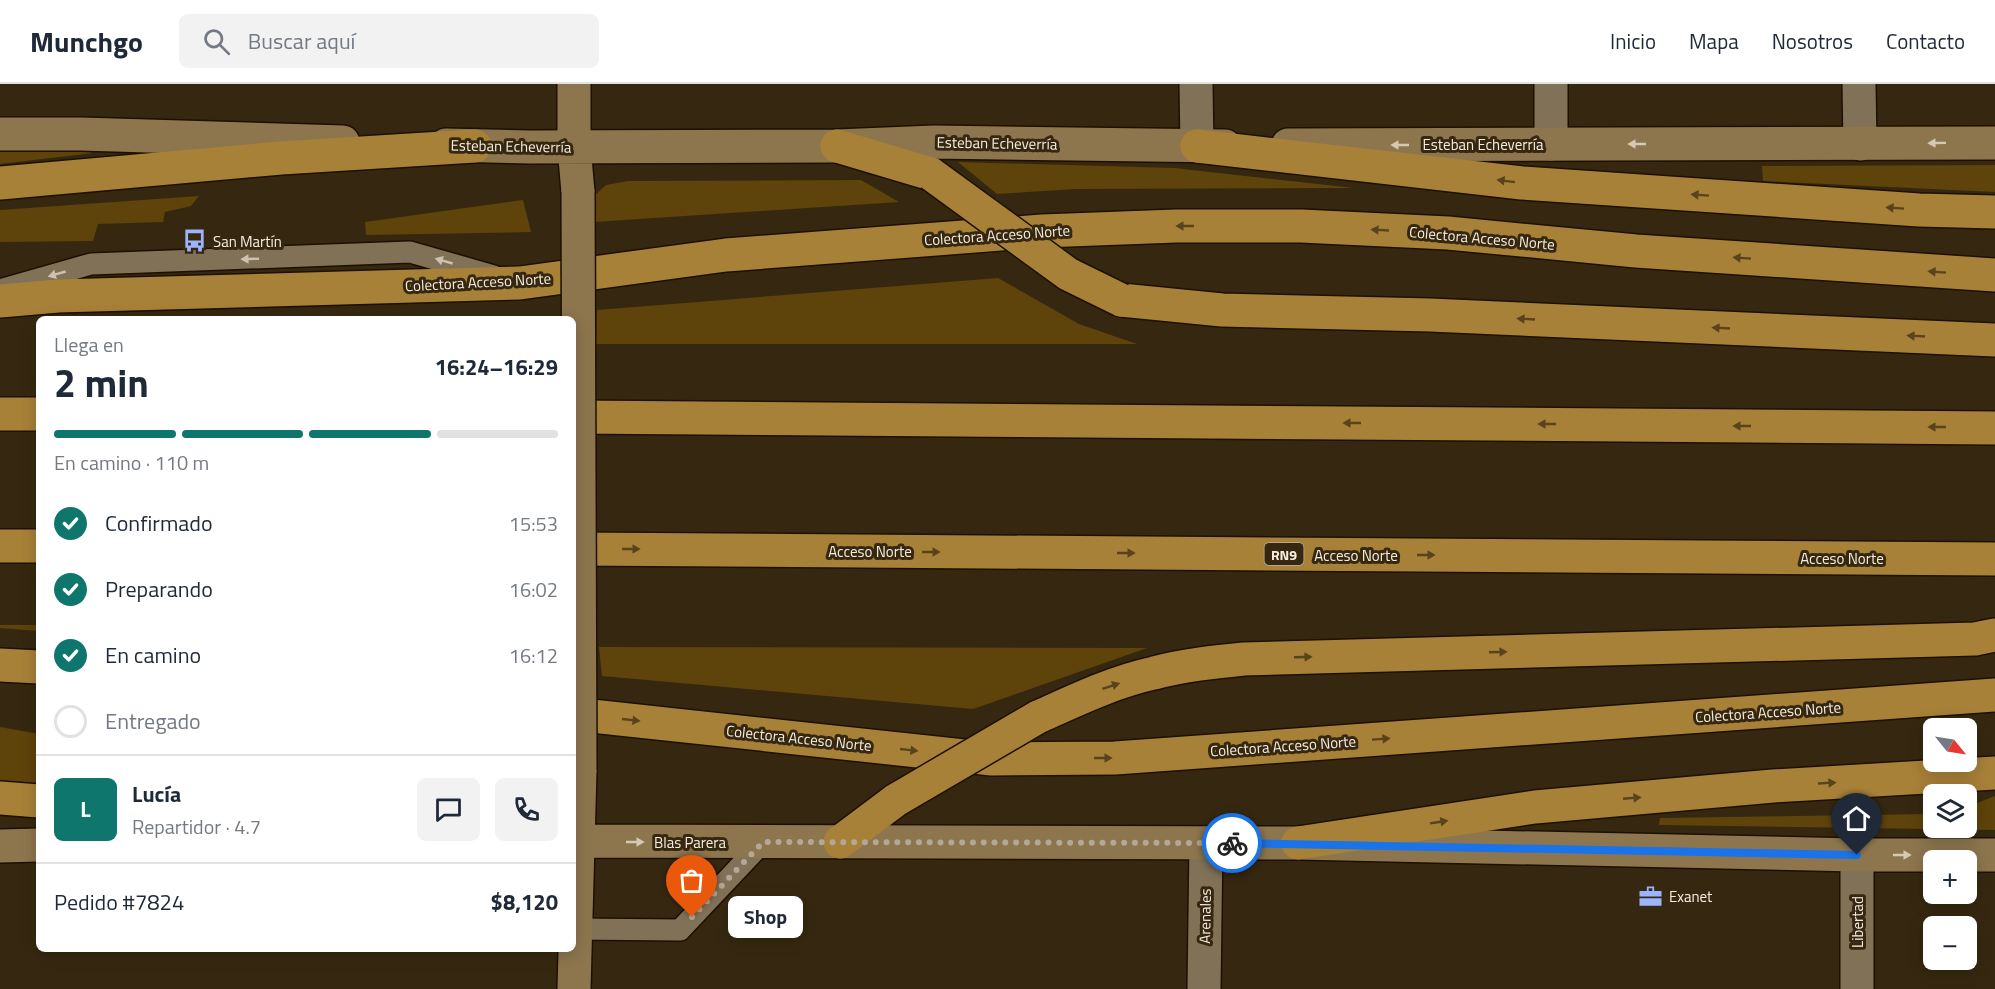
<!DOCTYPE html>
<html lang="es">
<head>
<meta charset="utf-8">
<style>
	body { margin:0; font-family:"Titillium Web",sans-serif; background:#f2f2f3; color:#1f2937; height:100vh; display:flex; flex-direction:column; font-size:22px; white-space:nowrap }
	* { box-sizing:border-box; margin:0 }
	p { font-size:20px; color:#747a83 }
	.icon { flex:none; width:33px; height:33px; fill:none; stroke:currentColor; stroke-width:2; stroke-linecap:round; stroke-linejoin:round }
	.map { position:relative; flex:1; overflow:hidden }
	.drawer { position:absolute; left:36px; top:232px; width:540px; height:636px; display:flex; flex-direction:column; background:#fff; border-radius:9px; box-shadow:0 3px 15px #0003 }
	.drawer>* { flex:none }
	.needle { width:39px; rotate:120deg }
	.fabs { position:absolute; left:1923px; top:634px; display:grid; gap:12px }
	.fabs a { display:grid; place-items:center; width:54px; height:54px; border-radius:9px; background:#fff; box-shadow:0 3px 15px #0003; font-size:30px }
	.pin { position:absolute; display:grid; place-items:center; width:51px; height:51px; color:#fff; margin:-62px -26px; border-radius:50% 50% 50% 0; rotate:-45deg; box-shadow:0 0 6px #0007 }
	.pin .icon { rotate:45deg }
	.courier { position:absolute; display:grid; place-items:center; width:60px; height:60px; margin:-30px; border:4px solid #1a73e8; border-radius:50%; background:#fff; color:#222; box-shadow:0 2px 8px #0007 }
	.bubble { position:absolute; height:42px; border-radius:9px; background:#fff; box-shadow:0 3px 15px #0003; font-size:20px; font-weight:700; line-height:42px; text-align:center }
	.overview em { font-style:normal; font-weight:700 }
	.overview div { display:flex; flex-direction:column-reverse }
	.overview { display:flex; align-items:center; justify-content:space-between; height:102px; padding:0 18px }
	h1 { font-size:39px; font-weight:700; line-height:45px }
	.bar { display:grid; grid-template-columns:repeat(4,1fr); gap:9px 6px; align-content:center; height:72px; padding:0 18px }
	.bar i { height:8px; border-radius:4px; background:#e0e1e3 }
	.bar .active { background:#0f766e }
	.bar p { grid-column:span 4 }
	.line { display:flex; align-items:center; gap:15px; padding:0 18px; border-top:2px solid #e0e1e3 }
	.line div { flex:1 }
	.round { display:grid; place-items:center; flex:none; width:63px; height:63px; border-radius:9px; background:#f2f2f3 }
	ol { padding:0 18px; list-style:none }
	li { display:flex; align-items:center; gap:18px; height:66px }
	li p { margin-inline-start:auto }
	li .icon { padding:6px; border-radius:50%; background:#0f766e; color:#fff; stroke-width:4 }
	li:last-child { color:#747a83 }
	li i { width:33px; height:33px; border:3px solid #e0e1e3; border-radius:50% }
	header { display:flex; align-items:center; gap:36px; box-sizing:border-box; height:84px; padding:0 30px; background:#fff; border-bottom:2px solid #e0e1e3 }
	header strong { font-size:28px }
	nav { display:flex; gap:33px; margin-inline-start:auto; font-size:21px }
	.search { width:420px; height:54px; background:#f2f2f3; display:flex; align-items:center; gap:15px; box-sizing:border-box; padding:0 21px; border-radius:9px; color:#747a83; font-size:22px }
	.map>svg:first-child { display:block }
	.green { fill:#5e430a }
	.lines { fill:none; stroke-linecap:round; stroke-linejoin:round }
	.lane-casing { stroke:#1d1000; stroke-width:24 }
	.street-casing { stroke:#1d1000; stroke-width:36 }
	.secondary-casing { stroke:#1d1000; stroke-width:36 }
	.highway-casing { stroke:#1d1000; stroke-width:36 }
	.lane { stroke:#817157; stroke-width:21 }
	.street { stroke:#817157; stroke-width:33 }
	.secondary { stroke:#8d764e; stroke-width:33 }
	.highway { stroke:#a88138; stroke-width:33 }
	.secondary-bridge-casing { stroke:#1d1000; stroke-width:36; stroke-linecap:butt }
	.highway-bridge-casing { stroke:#1d1000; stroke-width:36; stroke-linecap:butt }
	.secondary-bridge { stroke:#8d764e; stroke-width:33 }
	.highway-bridge { stroke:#a88138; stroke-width:33 }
	.oneway { fill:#d6c9b4 }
	.oneway2 { fill:#58431c }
	.oneway3 { fill:#cdc2af }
	.done { stroke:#b3a897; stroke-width:6; stroke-dasharray:0 10.8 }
	.route { stroke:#1a73e8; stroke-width:8 }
	.labels { text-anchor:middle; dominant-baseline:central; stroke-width:6; stroke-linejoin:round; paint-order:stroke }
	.shield { fill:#362810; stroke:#bcb2a1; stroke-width:1.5 }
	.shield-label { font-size:14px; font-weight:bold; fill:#f6eddf }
	.street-label { font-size:15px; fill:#f6eddf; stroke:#362810 }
	.poi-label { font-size:15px; fill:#f6eddf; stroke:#362810; text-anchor:start }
</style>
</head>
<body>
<header>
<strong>Munchgo</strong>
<div class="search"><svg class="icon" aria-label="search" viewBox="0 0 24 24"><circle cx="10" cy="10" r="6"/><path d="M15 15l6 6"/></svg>Buscar aquí</div>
<nav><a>Inicio</a><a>Mapa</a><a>Nosotros</a><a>Contacto</a></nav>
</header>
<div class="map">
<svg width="1995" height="905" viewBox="0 0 1995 905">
	<rect width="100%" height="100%" fill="#362810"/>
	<path class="green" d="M73 64 93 69 0 80V66Z
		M958 78 1174 84 1354 104 1076 105 997 110Z
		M1995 81V108L1763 97 1762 82Z
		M861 96 899 118 594 138 592 114 606 101 628 97Z
		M199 112 191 122 165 128 163 138 98 140 93 157 0 158V126Z
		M523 116 531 148 366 151 365 138Z
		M998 194 1079 240 1137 260H596L597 226Z
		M0 541H39V547L0 544Z
		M599 563 1147 564 973 625 602 592Z
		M0 643 39 650V702L0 698Z
		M1995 712V746L1659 741 1660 734 1933 730 1934 744H1966L1967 723Z"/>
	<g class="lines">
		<defs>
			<path id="lane" d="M0 206 91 180 410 168 494 192
				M575 845 680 846 763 758"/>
			<path id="street" d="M1196 0 1197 62
				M1551 0V60
				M1859 0 1860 60
				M1857 771V905
				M1204 905 1206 759"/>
			<path id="secondary" d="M574 0V63L578 108
				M0 50H81L343 58
				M446 61 530 63 837 62 934 58 1225 62
				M1288 61 1995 59
				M573 757 1298 759 1857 771H1995
				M0 762 39 761
				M574 905 580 686"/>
			<path id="highway" d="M837 62 931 90
				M1197 62 1522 99 1919 126 1995 128
				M0 99 281 74 475 62
				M1121 216 1222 226 1430 231 1995 256
				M0 217 58 212 520 199 726 171 1042 147 1176 142H1301L1448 149 1636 167 1995 191
				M0 330H39
				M573 333 1995 344
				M0 462H39
				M573 465 1995 475
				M0 581 39 583
				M573 630 992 675 1115 674 1995 611
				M1038 633C1076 616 1113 598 1154 589 1184 581 1214 578 1244 575L1975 555 1995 551
				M0 714 39 717
				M840 758 896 716
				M1298 759 1535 723 1773 702 1995 689"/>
		</defs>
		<use href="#lane" class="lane-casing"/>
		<use href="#street" class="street-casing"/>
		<use href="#secondary" class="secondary-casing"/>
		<use href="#highway" class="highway-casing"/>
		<use href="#lane" class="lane"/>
		<use href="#street" class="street"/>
		<use href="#secondary" class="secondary"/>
		<use href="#highway" class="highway"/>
		<defs>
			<path id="secondary-bridge" d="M578 108 580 686"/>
			<path id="highway-bridge" d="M931 90 1068 190 1121 216
				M896 716 1038 633"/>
		</defs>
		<use href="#secondary-bridge" class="secondary-bridge-casing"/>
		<use href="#highway-bridge" class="highway-bridge-casing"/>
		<use href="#secondary-bridge" class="secondary-bridge"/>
		<use href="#highway-bridge" class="highway-bridge"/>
	</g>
	<defs><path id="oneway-solid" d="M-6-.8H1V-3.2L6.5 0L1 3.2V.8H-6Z" transform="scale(1.5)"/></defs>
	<g class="oneway">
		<use href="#oneway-solid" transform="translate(1937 59) rotate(179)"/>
		<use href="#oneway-solid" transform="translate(1637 60) rotate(-180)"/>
		<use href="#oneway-solid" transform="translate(1400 61) rotate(180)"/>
		<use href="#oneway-solid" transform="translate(635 758)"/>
		<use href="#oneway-solid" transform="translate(1902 771)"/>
	</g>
	<g class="oneway2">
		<use href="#oneway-solid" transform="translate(1506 97) rotate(-173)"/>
		<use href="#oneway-solid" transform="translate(1700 111) rotate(-176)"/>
		<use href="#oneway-solid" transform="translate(1895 124) rotate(-176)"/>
		<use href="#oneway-solid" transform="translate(1185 142) rotate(180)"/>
		<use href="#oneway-solid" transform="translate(1380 146) rotate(-177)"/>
		<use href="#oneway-solid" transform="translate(1742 174) rotate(-176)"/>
		<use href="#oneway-solid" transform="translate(1937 188) rotate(-176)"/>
		<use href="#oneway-solid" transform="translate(1526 235) rotate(-177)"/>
		<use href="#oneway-solid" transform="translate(1721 244) rotate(-177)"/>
		<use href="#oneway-solid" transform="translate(1916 252) rotate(-177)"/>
		<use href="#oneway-solid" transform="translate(1352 339) rotate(-180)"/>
		<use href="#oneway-solid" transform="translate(1547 340) rotate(-180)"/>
		<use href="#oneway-solid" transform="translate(1742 342) rotate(-180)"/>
		<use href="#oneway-solid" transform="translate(1937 343) rotate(-180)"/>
		<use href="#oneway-solid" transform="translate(631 465)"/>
		<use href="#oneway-solid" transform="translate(931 468)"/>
		<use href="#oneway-solid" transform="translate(1126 469)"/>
		<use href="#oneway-solid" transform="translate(1426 471)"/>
		<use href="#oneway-solid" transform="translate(1498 568) rotate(-2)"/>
		<use href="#oneway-solid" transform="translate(1303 573) rotate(-2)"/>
		<use href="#oneway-solid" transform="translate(1111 602) rotate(-18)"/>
		<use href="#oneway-solid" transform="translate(631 636) rotate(6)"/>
		<use href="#oneway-solid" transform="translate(1381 655) rotate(-4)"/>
		<use href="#oneway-solid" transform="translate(909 666) rotate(6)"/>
		<use href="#oneway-solid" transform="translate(1103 674)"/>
		<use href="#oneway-solid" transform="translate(1827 699) rotate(-3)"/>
		<use href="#oneway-solid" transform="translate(1632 714) rotate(-5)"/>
		<use href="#oneway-solid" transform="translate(1439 738) rotate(-9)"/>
	</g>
	<g class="oneway3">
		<use href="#oneway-solid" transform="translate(250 175) rotate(178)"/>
		<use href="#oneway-solid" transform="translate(444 177) rotate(-164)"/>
		<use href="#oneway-solid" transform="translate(57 190) rotate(164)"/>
	</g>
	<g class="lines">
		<path class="done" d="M692 833 763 758 1232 759"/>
		<path class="route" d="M1232 759 1857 771"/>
	</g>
	<defs>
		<symbol id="bus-bare" viewBox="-9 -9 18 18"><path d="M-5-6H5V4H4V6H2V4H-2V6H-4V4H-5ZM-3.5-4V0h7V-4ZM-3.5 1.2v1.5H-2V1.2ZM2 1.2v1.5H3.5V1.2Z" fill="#9cb4fd" stroke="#362810" stroke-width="2.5" paint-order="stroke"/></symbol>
		<symbol id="office-bare" viewBox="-9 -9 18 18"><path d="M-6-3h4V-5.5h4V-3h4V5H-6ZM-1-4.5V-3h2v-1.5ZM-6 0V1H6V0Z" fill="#9cb4fd" stroke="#362810" stroke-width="2.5" paint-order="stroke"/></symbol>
	</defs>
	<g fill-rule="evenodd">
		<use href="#bus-bare" x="178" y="140" width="33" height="33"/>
		<use href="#office-bare" x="1634" y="796" width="33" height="33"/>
	</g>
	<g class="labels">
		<rect class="shield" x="1264.5" y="459" width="39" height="22" rx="4.5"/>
		<g class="shield-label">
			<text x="1284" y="470">RN9</text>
		</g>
		<g class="street-label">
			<text transform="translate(997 59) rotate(1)">Esteban Echeverría</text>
			<text x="1483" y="60">Esteban Echeverría</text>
			<text transform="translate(511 62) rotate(1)">Esteban Echeverría</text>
			<text transform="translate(997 151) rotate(-4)">Colectora Acceso Norte</text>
			<text transform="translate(1482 154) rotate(5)">Colectora Acceso Norte</text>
			<text transform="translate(478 198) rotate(-3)">Colectora Acceso Norte</text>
			<text x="870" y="467">Acceso Norte</text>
			<text x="1356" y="471">Acceso Norte</text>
			<text x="1842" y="474">Acceso Norte</text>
			<text transform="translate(1768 628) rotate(-4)">Colectora Acceso Norte</text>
			<text transform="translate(799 654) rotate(6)">Colectora Acceso Norte</text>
			<text transform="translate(1283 662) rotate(-4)">Colectora Acceso Norte</text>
			<text x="690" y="758">Blas Parera</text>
			<text transform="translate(1205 832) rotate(-89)">Arenales</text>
			<text transform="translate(1857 838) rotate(-90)">Libertad</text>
		</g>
		<g class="poi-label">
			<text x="213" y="157">San Martín</text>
			<text x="1669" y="812">Exanet</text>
		</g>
	</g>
</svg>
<div class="fabs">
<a><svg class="needle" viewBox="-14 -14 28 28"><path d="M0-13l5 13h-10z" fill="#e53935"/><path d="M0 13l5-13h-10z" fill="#747a83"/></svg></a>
<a><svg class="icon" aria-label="layers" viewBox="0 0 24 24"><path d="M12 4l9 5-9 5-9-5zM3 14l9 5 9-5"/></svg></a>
<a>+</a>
<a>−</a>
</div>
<div class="pin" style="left:692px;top:833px;background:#ea580c"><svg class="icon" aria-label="bag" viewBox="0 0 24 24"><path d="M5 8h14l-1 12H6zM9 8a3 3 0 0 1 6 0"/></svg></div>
<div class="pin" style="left:1857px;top:771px;background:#1f2937"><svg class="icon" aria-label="home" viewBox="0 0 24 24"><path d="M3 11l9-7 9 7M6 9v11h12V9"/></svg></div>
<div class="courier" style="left:1232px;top:759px"><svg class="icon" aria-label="bike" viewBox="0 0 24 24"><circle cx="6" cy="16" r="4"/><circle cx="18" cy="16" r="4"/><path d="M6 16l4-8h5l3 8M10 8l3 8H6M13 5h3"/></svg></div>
<div class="bubble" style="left:728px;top:812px;width:75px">Shop</div>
<section class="drawer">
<div class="overview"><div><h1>2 min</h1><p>Llega en</p></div><em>16:24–16:29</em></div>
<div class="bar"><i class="active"></i><i class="active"></i><i class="active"></i><i></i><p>En camino · 110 m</p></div>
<ol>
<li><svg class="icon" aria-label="check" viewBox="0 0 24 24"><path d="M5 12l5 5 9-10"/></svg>Confirmado<p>15:53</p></li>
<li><svg class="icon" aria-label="check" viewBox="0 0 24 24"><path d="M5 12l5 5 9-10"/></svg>Preparando<p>16:02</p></li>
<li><svg class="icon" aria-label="check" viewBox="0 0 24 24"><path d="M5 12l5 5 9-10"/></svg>En camino<p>16:12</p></li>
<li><i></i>Entregado</li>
</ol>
<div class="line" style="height:108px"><b class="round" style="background:#0f766e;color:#fff">L</b><div><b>Lucía</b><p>Repartidor · 4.7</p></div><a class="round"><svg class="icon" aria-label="chat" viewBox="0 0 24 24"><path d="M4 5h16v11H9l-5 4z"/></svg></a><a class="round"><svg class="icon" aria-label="phone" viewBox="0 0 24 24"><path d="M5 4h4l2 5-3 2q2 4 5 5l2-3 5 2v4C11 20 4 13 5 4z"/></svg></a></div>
<div class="line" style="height:78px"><div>Pedido #7824</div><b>$8,120</b></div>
</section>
</div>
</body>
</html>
